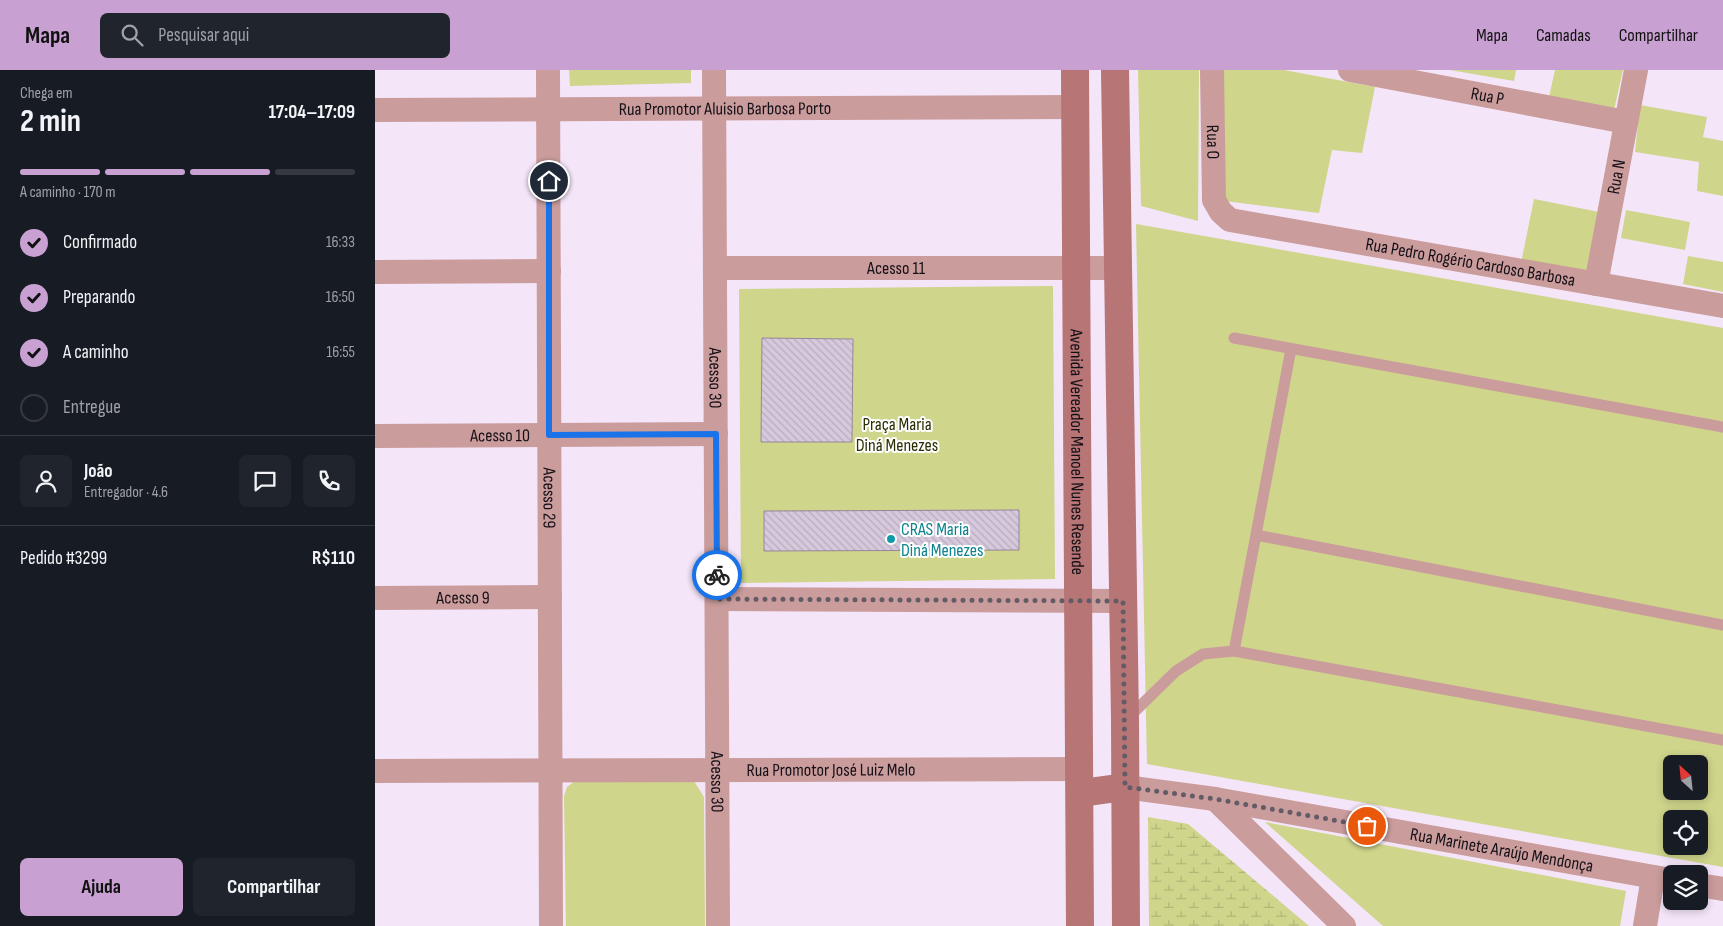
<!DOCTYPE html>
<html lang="pt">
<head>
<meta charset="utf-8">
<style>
	body { margin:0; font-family:"Sofia Sans Condensed",sans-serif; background:#20242c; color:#f1f3f6; height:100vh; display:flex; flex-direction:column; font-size:19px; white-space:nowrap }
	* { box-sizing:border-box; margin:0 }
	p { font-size:16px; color:#9ea1a6 }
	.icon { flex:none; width:28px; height:28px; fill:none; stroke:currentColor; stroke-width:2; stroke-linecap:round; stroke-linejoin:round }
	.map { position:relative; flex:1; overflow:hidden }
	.details { display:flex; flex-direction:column; background:#171b24; width:375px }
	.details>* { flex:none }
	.needle { width:32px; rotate:333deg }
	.tools { position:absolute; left:1288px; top:685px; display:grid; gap:10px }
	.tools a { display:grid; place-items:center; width:45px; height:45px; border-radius:8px; background:#171b24; box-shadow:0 2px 8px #0003; font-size:25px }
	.pin { position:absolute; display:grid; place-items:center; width:42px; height:42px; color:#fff; margin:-21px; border:2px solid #fff; border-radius:50%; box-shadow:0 1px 5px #0007 }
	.courier { position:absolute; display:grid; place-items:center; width:50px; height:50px; margin:-25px; border:4px solid #1a73e8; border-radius:50%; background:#fff; color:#222; box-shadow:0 1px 6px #0007 }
	.headline em { font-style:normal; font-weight:700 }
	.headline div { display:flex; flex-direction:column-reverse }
	.headline { display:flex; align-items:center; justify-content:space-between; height:85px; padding:0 20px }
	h1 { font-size:32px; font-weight:700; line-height:38px }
	.bar { display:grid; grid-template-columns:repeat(4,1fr); gap:8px 5px; align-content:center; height:60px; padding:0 20px }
	.bar i { height:6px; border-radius:4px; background:#363941 }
	.bar .active { background:#c8a1d2 }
	.bar p { grid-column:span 4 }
	.line { display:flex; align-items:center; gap:12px; padding:0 20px; border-top:1px solid #363941 }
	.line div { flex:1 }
	.round { display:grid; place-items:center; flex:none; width:52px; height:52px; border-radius:8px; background:#20242c }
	ol { padding:0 20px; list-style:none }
	li { display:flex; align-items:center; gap:15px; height:55px }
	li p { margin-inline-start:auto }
	li .icon { padding:5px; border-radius:50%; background:#c8a1d2; color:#111; stroke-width:4 }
	li:last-child { color:#9ea1a6 }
	li i { width:28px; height:28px; border:2px solid #363941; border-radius:50% }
	.cta { display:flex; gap:10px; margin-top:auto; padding:10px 20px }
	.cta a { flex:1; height:58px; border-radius:8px; background:#c8a1d2; color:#111; font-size:20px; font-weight:700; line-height:58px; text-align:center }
	.cta a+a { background:#20242c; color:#f1f3f6 }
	header { display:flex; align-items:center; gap:30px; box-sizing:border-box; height:70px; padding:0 25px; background:#c8a1d2; color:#111 }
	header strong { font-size:24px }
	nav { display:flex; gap:28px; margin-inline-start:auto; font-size:18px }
	.search { width:350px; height:45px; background:#20242c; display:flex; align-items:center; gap:12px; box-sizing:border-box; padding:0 18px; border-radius:8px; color:#9ea1a6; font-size:19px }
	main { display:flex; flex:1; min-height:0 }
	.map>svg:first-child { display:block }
	.green { fill:#cfd58b; fill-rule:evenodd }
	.wetland { fill:url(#wetland-marsh) }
	.building { fill:url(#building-back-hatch); stroke:#958799 }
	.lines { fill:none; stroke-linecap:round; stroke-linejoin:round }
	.lane { stroke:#ca9c9c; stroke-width:11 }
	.street { stroke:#ca9c9c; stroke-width:24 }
	.secondary { stroke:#b77576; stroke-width:28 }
	.done { stroke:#635b66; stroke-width:5; stroke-dasharray:0 9 }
	.route { stroke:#1a73e8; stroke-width:6 }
	.culture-dot { fill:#0f9aa8; stroke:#fff; stroke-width:2 }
	.labels { text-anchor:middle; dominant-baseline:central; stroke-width:4; stroke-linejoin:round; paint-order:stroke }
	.street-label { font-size:18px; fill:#151017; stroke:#fff }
	.park-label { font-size:18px; fill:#2b2d02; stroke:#fff }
	.culture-label { font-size:18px; fill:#0d838f; stroke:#fff; text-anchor:start }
</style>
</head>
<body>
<header>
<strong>Mapa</strong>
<div class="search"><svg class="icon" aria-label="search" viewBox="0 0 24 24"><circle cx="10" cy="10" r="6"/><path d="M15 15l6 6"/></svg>Pesquisar aqui</div>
<nav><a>Mapa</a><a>Camadas</a><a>Compartilhar</a></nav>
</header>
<main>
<section class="details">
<div class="headline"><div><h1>2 min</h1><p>Chega em</p></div><em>17:04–17:09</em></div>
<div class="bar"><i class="active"></i><i class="active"></i><i class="active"></i><i></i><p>A caminho · 170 m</p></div>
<ol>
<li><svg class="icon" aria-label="check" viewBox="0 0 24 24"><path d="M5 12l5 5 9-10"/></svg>Confirmado<p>16:33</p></li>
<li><svg class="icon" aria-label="check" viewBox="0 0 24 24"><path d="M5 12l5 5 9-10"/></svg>Preparando<p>16:50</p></li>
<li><svg class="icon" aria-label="check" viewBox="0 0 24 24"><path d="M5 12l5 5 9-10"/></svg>A caminho<p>16:55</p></li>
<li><i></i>Entregue</li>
</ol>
<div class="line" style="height:90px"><a class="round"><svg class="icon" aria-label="person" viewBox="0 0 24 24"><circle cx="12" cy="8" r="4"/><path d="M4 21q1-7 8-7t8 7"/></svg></a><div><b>João</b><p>Entregador · 4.6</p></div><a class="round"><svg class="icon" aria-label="chat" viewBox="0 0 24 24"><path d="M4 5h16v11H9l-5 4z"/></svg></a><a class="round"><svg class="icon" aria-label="phone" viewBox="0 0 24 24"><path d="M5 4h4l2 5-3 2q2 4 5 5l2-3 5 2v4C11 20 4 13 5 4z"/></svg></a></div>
<div class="line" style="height:65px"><div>Pedido #3299</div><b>R$110</b></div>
<div class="cta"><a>Ajuda</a><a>Compartilhar</a></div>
</section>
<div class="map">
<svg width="1348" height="856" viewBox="0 0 1348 856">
	<defs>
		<pattern id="wetland-marsh" width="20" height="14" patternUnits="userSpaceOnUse" patternTransform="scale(1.25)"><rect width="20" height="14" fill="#cfd58b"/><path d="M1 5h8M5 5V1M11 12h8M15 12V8" fill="none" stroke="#b1b677"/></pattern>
		<pattern id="building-back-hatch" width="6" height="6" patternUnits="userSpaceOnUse" patternTransform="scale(1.25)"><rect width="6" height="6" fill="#d7c9dd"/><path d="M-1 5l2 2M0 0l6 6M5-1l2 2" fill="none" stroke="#b8acbd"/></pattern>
	</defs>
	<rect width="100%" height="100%" fill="#f4e5f9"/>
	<path class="green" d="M194 0H316V13L195 16Z
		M763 0H824L823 151 766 136Z
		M847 0H909L1000 17 987 83 957 80 944 143 850 131Z
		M1075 0H1141L1139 11Z
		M1180 0H1248L1239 40 1174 27Z
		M1265 35 1332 47 1328 67 1348 71V126L1322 121 1324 92 1260 82Z
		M1159 129 1224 142 1211 206 1146 193Z
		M1251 140 1315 152 1310 180 1246 168Z
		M761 154 1348 258V797L772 694ZM1296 694H1324V721H1296ZM1296 749H1324V776H1296Z
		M1313 186 1348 192V222L1308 214Z
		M678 216 680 509 366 513 364 219Z
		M200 711H319L329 727 330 856H191L189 726 192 717Z
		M890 752 1251 821 1245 856H1008Z"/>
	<path class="wetland" d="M773 747 813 754 934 856H774Z"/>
	<path class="building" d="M387 268 478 269 477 372H386Z
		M644 440V480L389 481V441Z"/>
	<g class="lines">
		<path class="lane" d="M859 268 1348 357
			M881 465 1348 555
			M859 581 916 279
			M753 648 801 601 828 584 859 581 1348 670"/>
		<g class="street">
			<path id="s1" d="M173 0 176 856"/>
			<path id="s2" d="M339 0 343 856"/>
			<path id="s3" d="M837 0 839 130 846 142 855 150 1348 236"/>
			<path id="s4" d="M975 0 1251 52"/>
			<path id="s5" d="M0 40 700 37"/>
			<path id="s6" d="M340 198H743"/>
			<path d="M0 202 174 201"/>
			<path id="s7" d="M1221 214 1261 0"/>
			<path id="s8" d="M0 366 341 364"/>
			<path id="s9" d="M0 528 175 527"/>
			<path d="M343 529 748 531"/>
			<path id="s10" d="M0 701 703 699"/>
			<path id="s11" d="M750 717 840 729 1296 810"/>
			<path d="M840 729 969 856"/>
			<path d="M1324 815 1348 819"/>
			<path d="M1270 856 1278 807"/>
		</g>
		<g class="secondary">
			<path id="s12" d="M700 0 705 856"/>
			<path d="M740 0 750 650 751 856"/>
			<path d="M706 723 750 717"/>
		</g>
	</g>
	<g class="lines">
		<path class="done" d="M342 505V529L748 531 750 717 840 729 992 756"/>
		<path class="route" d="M174 111V365L341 364 342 505"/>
	</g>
	<circle class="culture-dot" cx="516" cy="469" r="5"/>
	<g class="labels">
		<g class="street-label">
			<text stroke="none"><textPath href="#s4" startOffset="140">Rua P</textPath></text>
			<text stroke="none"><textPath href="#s5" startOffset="350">Rua Promotor Aluisio Barbosa Porto</textPath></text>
			<text stroke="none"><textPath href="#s3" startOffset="72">Rua O</textPath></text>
			<text stroke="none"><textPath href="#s7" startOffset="109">Rua N</textPath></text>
			<text stroke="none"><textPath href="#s3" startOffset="400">Rua Pedro Rogério Cardoso Barbosa</textPath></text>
			<text stroke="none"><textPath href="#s6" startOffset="181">Acesso 11</textPath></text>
			<text stroke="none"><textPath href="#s2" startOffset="308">Acesso 30</textPath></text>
			<text stroke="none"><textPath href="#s8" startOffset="125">Acesso 10</textPath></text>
			<text stroke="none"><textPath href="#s12" startOffset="382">Avenida Vereador Manoel Nunes Resende</textPath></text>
			<text stroke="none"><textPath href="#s1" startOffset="428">Acesso 29</textPath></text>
			<text stroke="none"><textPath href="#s9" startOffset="88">Acesso 9</textPath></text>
			<text stroke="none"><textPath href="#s10" startOffset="456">Rua Promotor José Luiz Melo</textPath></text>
			<text stroke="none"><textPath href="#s2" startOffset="712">Acesso 30</textPath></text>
			<text stroke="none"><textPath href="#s11" startOffset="382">Rua Marinete Araújo Mendonça</textPath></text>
		</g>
		<g class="park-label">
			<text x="522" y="354">Praça Maria<tspan x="522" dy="21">Diná Menezes</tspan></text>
		</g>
		<g class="culture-label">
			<text x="526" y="459">CRAS Maria<tspan x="526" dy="21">Diná Menezes</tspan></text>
		</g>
	</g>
</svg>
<div class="tools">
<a><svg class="needle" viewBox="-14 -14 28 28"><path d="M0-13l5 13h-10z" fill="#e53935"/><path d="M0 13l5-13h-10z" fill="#9ea1a6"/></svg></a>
<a><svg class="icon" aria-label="locate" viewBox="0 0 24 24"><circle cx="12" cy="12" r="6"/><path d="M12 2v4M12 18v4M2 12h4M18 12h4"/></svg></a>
<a><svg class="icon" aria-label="layers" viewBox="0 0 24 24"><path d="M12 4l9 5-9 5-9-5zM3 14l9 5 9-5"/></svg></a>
</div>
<div class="pin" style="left:992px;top:756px;background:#ea580c"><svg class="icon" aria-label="bag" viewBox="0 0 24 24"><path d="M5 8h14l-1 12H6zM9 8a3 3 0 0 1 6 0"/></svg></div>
<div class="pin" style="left:174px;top:111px;background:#1f2937"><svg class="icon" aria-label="home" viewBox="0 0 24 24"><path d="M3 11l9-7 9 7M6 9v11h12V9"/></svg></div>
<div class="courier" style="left:342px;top:505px"><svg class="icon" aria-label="bike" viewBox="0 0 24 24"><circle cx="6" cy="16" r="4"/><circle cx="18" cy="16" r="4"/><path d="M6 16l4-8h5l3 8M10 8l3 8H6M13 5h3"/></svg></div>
</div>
</main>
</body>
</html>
